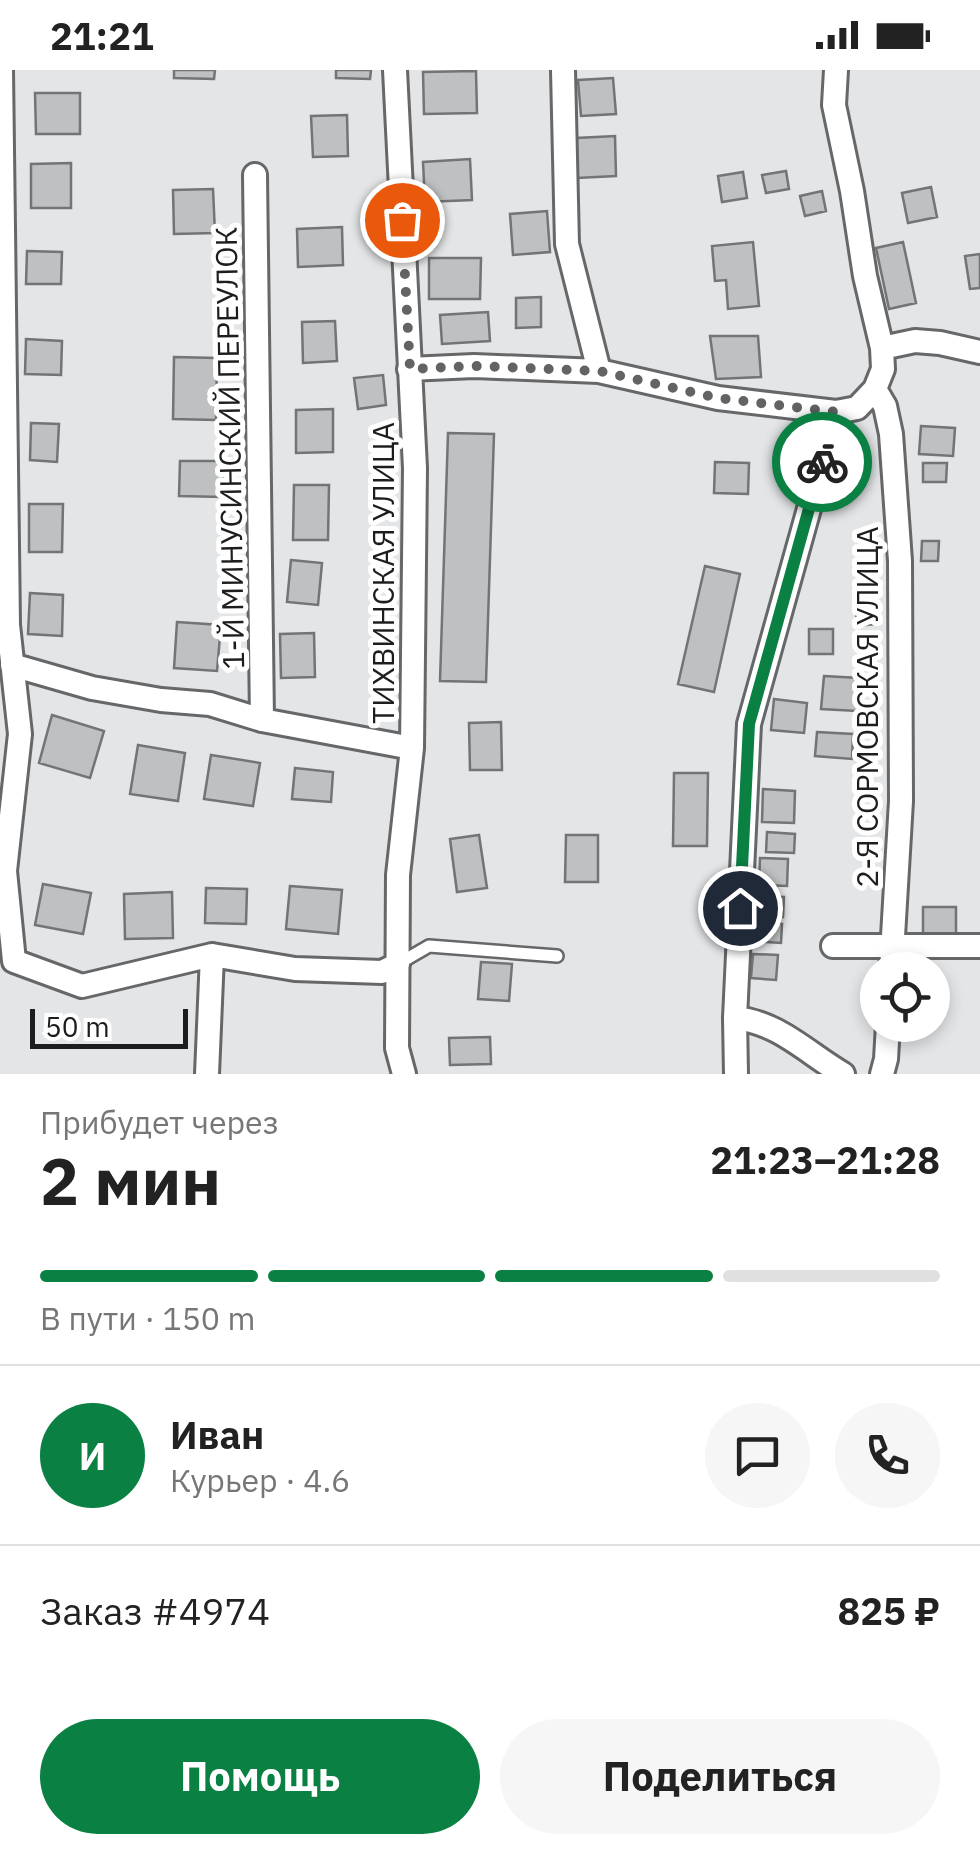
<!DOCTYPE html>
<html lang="ru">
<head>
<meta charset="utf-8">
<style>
	body { margin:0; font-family:"IBM Plex Sans",sans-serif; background:#f6f6f6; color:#222; height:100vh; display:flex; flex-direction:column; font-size:38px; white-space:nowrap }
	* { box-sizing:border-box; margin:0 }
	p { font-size:32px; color:#767676 }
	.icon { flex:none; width:55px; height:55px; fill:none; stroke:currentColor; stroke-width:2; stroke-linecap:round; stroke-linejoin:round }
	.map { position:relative; height:1004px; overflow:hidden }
	.details { display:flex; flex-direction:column; background:#fff; flex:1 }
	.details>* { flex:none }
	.fabs { position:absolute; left:860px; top:882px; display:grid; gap:20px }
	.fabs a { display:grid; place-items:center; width:90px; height:90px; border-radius:50%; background:#fff; box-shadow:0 5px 15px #0003; font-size:50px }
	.scale { position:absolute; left:30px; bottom:25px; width:158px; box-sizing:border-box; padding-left:10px; border:5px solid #1c1d1e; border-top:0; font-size:28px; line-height:35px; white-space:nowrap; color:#1c1d1e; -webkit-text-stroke:8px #fff; paint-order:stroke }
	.pin { position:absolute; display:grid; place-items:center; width:85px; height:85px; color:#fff; margin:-42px; border:5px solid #fff; border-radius:50%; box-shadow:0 2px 10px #0007 }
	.courier { position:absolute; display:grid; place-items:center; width:100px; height:100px; margin:-50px; border:8px solid #0b8043; border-radius:50%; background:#fff; color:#222; box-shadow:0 2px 12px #0007 }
	.head em { font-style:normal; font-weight:700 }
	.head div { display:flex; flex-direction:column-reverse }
	.head { display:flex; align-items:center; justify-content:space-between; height:170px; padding:0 40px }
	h1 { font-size:65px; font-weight:700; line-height:75px }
	.bar { display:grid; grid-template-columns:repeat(4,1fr); gap:15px 10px; align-content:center; height:120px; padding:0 40px }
	.bar i { height:12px; border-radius:8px; background:#e0e0e0 }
	.bar .current { background:#0b8043 }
	.bar p { grid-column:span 4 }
	.line { display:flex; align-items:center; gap:25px; padding:0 40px; border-top:2px solid #e0e0e0 }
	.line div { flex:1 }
	.round { display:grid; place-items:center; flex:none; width:105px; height:105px; border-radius:52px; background:#f6f6f6 }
	.button { display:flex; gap:20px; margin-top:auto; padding:20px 40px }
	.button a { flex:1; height:115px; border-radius:60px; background:#0b8043; color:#fff; font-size:40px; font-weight:700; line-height:115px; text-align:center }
	.button a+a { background:#f6f6f6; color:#222 }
	.status { display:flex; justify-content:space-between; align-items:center; height:70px; padding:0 50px; background:#fff; direction:ltr }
	.status svg { height:28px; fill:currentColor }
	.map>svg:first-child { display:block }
	.building { fill:#bec0c2; stroke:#727476; stroke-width:2.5 }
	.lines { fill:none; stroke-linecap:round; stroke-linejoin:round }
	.service-casing { stroke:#666769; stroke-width:16 }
	.minor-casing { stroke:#666769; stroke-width:28 }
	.service { stroke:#fff; stroke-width:11 }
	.minor { stroke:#fff; stroke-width:22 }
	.done { stroke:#626364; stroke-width:10; stroke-dasharray:0 18 }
	.route { stroke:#0b8043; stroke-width:12 }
	.labels { text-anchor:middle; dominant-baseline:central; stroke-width:10; stroke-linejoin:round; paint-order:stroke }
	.street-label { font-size:30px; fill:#1c1d1e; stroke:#fff }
</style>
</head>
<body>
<div class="status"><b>21:21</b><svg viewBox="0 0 49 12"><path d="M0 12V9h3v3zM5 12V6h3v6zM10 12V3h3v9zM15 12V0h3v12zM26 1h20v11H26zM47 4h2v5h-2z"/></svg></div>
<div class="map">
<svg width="980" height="1004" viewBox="0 0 980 1004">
	<rect width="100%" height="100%" fill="#e3e5e7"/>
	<path class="building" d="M174 0H215L214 9 174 8Z
		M336 0H371L370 9 336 8Z
		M476 1 477 43 424 44 423 2Z
		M613 8 616 44 581 46 578 10Z
		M35 23H80V64H36Z
		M347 45 348 86 313 87 311 46Z
		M615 66 616 106 577 108 576 68Z
		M470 89 472 130 425 132 423 92Z
		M71 93V138H31V94Z
		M786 101 789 119 766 123 762 105Z
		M743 102 747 128 722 132 718 106Z
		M931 117 937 147 908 153 902 123Z
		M213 119 215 163 174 164 173 120Z
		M822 121 826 141 805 146 800 126Z
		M547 141 550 182 513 185 510 144Z
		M342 157 343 195 298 197 297 159Z
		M753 172 759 236 728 239 726 210 715 211 712 176Z
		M903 172 916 233 889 239 876 178Z
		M27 181 62 182 61 214H26Z
		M980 184V218L970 219 965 186Z
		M429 188H481L480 229H429Z
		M541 227V257L516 258V228Z
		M488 242 490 271 442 274 440 245Z
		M335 251 337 291 303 293 302 252Z
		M710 266H758L761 307 716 309Z
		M26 269 62 271 61 305 25 304Z
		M174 287 217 288 216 350 173 349Z
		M383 305 386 335 358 339 354 308Z
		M333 339V382L296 383V340Z
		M31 353 59 354 57 392 30 390Z
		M921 356 955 358 953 386 919 384Z
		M448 363 494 364 486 612 440 611Z
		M180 391H224L223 427 179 426Z
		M715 392 749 393 748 424 714 423Z
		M923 393H947L946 412H923Z
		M294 415H329L328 470H293Z
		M29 434H63L62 482H29Z
		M922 471H939L938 491H921Z
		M291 490 322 493 318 535 287 532Z
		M705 496 740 504 714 622 678 614Z
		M30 523 63 525 62 566 28 564Z
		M874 527 876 554 857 556 855 529Z
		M177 552 221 555 217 601 174 598Z
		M809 559H833V584H809Z
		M314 563 315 607 281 608 280 564Z
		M824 606 859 608 857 641 821 639Z
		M774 629 807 633 804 663 771 660Z
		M52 645 104 661 90 708 39 693Z
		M501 652 502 700H470L469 653Z
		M817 662 853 664 852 689 815 686Z
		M138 675 185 683 178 731 130 724Z
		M211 685 260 693 253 736 204 729Z
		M295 698 333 702 331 732 292 729Z
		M674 703H708L707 776H673Z
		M763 719 795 721 794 753 762 752Z
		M767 762 795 764 794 783 766 782Z
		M479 765 487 818 457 822 450 769Z
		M566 765H598V812H565Z
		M760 788 788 789 787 816 759 815Z
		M43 814 91 823 83 864 35 855Z
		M290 816 342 820 338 864 286 859Z
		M206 818 247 819 246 854 205 853Z
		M172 822 173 868 125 869 124 824Z
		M760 826 784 827 783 847 759 846Z
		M923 837H956V864H923Z
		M754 852 782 854 781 873 753 871Z
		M753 884 778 885 776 910 751 908Z
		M481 892 512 894 509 931 478 929Z
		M490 967 491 994 450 995 449 968Z"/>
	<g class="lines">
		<defs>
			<path id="service" d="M398 894 429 876 557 886"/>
			<path id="minor" d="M1 0 8 555 20 664 5 801 14 891 82 916 212 885 295 899 382 902 398 894
				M395 0 415 398 412 678 398 805 397 978 404 1004
				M563 0 567 174 599 301
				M255 105 262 650
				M882 278 915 271 940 273 980 282
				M409 299 474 296 599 301 718 328 836 342
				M875 319 885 336 891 364 900 491 901 731 891 900
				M12 595 92 618 161 630 210 634 262 650 412 678
				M833 876H980
				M735 948C778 952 807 983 843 1004
				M207 1004 212 885
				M736 1004 735 948 749 654 836 342 857 338 875 319 883 299 882 278 865 206 852 121 834 35 836 0
				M882 1004 886 989 888 955"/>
		</defs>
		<use href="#service" class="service-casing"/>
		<use href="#minor" class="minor-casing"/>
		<use href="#service" class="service"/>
		<use href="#minor" class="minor"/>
	</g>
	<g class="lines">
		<path class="done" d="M402 150 410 299 474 296 599 301 718 328 836 342 822 392"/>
		<path class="route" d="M740 838 749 654 822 392"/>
	</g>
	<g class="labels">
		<g class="street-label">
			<text transform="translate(229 378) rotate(-91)">1-Й МИНУСИНСКИЙ ПЕРЕУЛОК</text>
			<text transform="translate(382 503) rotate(-90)">ТИХВИНСКАЯ УЛИЦА</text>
			<text transform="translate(866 637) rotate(-90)">2-Я СОРМОВСКАЯ УЛИЦА</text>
		</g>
	</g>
</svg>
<div class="fabs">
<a><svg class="icon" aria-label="locate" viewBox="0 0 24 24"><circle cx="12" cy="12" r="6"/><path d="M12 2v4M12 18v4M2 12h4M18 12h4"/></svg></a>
</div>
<div class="scale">50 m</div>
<div class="pin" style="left:402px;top:150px;background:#ea580c"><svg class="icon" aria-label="bag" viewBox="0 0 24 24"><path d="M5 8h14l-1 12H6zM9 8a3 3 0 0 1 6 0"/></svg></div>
<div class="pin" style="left:740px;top:838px;background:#1f2937"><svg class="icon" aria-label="home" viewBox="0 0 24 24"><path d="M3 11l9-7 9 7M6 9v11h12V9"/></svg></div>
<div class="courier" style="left:822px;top:392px"><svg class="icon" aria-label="bike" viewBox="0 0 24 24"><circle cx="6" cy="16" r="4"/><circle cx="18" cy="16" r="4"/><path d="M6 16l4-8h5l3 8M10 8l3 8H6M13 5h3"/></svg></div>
</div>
<section class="details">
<div class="head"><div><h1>2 мин</h1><p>Прибудет через</p></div><em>21:23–21:28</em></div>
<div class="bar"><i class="current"></i><i class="current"></i><i class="current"></i><i></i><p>В пути · 150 m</p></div>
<div class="line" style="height:180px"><b class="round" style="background:#0b8043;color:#fff">И</b><div><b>Иван</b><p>Курьер · 4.6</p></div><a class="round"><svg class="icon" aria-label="chat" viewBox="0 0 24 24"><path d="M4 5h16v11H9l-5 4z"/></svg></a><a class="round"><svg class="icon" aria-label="phone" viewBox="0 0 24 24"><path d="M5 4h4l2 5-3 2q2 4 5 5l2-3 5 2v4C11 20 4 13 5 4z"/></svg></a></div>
<div class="line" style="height:130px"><div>Заказ #4974</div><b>825 ₽</b></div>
<div class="button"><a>Помощь</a><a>Поделиться</a></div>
</section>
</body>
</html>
